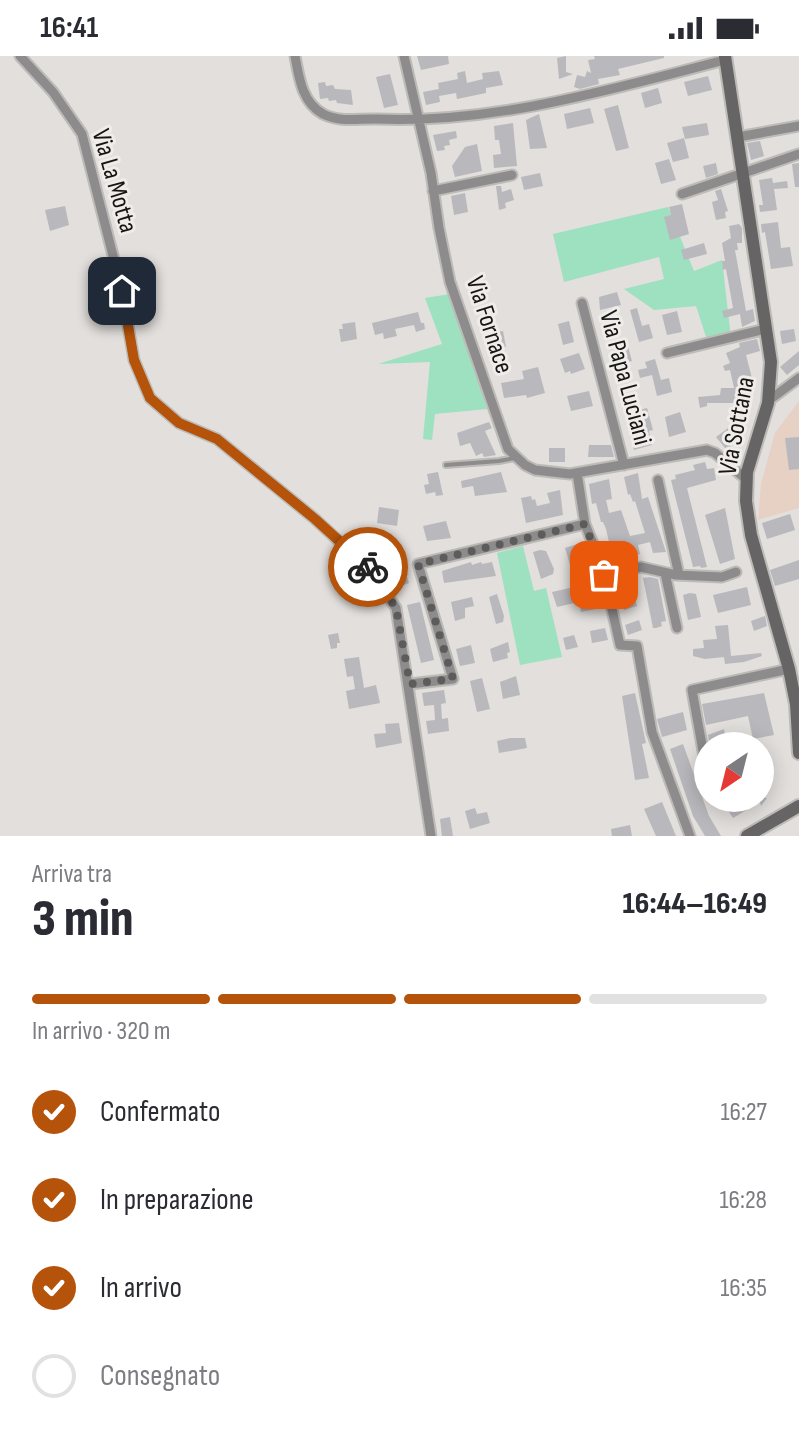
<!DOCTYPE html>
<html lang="it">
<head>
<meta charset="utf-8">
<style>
	body { margin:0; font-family:"Sofia Sans Condensed",sans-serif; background:#f2f2f3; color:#2b2b33; height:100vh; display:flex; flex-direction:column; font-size:30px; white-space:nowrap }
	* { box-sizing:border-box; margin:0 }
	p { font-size:26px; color:#7c7c81 }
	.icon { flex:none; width:44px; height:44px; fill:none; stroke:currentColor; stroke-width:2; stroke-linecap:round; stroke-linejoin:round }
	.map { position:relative; height:780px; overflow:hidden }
	.sheet { display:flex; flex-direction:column; background:#fff; flex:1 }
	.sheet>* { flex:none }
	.needle { width:52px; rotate:215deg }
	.fabs { position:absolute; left:694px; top:676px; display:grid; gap:16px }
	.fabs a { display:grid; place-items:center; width:80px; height:80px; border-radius:50%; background:#fff; box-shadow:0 4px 20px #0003; font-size:40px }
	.pin { position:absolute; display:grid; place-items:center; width:68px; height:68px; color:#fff; margin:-34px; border-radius:16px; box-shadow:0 4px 12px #0006 }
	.courier { position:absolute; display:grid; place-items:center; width:80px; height:80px; margin:-40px; border:6px solid #b45309; border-radius:50%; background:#fff; color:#222; box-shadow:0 2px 10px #0007 }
	.head em { font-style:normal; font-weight:800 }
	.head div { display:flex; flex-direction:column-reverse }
	.head { display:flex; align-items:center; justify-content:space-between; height:136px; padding:0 32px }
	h1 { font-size:52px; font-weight:800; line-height:60px }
	.bar { display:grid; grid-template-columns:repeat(4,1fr); gap:12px 8px; align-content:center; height:96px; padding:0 32px }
	.bar i { height:10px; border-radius:6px; background:#e1e1e2 }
	.bar .current { background:#b45309 }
	.bar p { grid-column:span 4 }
	ol { padding:0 32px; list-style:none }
	li { display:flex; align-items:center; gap:24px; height:88px }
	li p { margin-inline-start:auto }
	li .icon { padding:8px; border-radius:50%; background:#b45309; color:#fff; stroke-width:4 }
	li:last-child { color:#7c7c81 }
	li i { width:44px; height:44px; border:4px solid #e1e1e2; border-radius:50% }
	.status { display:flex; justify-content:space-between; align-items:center; height:56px; padding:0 40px; background:#fff; direction:ltr }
	.status svg { height:22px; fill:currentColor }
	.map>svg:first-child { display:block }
	.education { fill:#e7d1c4 }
	.green { fill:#9de1c0 }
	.building { fill:#b9b9bd }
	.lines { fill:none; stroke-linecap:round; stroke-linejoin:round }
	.lane-casing { stroke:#bdbbb8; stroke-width:8 }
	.street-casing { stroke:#bdbbb8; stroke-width:13 }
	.secondary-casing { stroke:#bdbbb8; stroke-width:16 }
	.lane { stroke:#8d8b8c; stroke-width:4 }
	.street { stroke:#8d8b8c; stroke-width:9 }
	.secondary { stroke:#666464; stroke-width:12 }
	.done { stroke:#5e5c5b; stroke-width:8; stroke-dasharray:0 14.4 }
	.route { stroke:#b45309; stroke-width:10 }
	.labels { text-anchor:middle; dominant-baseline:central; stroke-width:6; stroke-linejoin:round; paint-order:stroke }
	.street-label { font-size:26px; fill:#171615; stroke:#efece9 }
</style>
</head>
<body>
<div class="status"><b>16:41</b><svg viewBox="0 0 49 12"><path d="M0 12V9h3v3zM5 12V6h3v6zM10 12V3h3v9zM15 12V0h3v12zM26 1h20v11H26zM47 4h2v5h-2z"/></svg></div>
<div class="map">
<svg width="799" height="780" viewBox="0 0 799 780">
	<rect width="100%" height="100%" fill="#e2dfdc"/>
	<path class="education" d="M799 345V452L758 464 761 428 775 377Z"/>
	<path class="green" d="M668 151 694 215 722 204 731 282 707 284 696 250 654 254 624 233 664 223 659 201 564 226 553 178Z
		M450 238 487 353 435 358 432 384 423 383 430 306 378 308 442 288 425 242Z
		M523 490 534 535 546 532 562 601 520 609 497 497Z"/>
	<path class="building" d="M417 0H448L449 8 421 14Z
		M566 0V16L573 18 559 23 557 2Z
		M594 0H664V2L618 13 620 19 598 23 599 28 580 33 574 31 577 19 585 21 587 15 591 17 588 4 595 3Z
		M465 15 467 27 483 23 482 17 499 15 503 29 486 32V37L457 43 456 37 439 40 440 46 426 49 423 36 439 33 438 27 458 23 457 17Z
		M390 18 398 49 384 52 376 21Z
		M708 20 712 34 688 40 684 26Z
		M325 26 326 30 333 29 335 33 351 34 353 49 337 47 336 44 329 45 328 42 320 43 318 27Z
		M658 32 662 47 645 52 641 37Z
		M618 49 629 92 616 95 604 53Z
		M590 52 594 67 567 73 564 58Z
		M539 58 547 92 530 93 526 64Z
		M513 67 517 110 494 112 493 99 501 98 499 84H495L494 70Z
		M707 67 709 79 685 83 682 71Z
		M456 75 457 82 449 84 450 89 444 90 445 94 437 95 433 79Z
		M684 82 689 102 673 106 667 87Z
		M760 85 764 100 751 104 747 87Z
		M477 88 482 115 455 121 452 110 465 91Z
		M669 103 676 124 661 128 655 107Z
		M716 107 718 118 706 122 703 110Z
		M799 107V131H795L792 108Z
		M540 117 543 130 524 134 521 121Z
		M772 122 773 127 787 125 788 132 774 133 777 154 760 156 759 149H763L759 124Z
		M496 130H501L502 136 511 133 514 144 505 147 506 152 499 154Z
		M721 133 728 155 725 156 726 162 716 164 712 146 718 144 715 135Z
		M465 137 468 156 454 159 451 140Z
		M682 148 689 178 670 184 664 161 671 159 669 151Z
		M65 150 69 169 50 175 45 154Z
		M778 166 781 192 790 191 793 210 771 213 765 176 762 177 761 168Z
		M739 168 742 172V187H737L738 194H735L746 255 753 253 755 265 742 271 740 258 724 262 722 255 733 252 726 213 723 214 722 205H725L722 187 731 182 729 170Z
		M704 187 707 198 684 204 681 194Z
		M617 236 621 249 600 254 599 241Z
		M637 252 642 270 649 268 653 282 639 286 630 254Z
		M677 255 682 276 667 279 662 259Z
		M418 256 421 267H424L425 273 416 276 414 269 395 273 397 280 384 283 383 277 375 279 372 267Z
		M569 265 574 286 563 289 558 268Z
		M355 266 357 283 341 286 339 273H343L342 268Z
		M794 273 796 285 782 288 780 275Z
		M503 275 506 291 491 293 489 277Z
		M757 283 760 295 746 299 753 326 734 332 730 314 725 315 723 310 730 307 726 297 740 291 739 287Z
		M627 287 632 305 618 308 613 291Z
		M799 295V309L787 319 780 311Z
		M579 297 585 313 571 318 570 315 565 317 560 303Z
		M655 303 661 324 669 322 672 336 657 340 652 319 640 322 638 314 647 312 645 306Z
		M538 311 545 337 527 342 526 339 504 342 501 327 524 323 522 315Z
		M721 332H738L737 347H707V350L700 352 698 341 720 339Z
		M589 335 593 350 571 355 567 340Z
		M647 352 653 374 649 375 652 389 634 394 630 379 637 377 632 356Z
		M680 356 686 376 669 381 665 361Z
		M489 366 492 372 485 375 496 399 484 401 482 397 476 400 470 387 460 390 457 377Z
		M735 367 740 375 726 385 738 400 734 403 716 381Z
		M799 381V413L789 414 785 382Z
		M589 389H611L614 401H588Z
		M549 392H565V406H549Z
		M705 406 707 413 714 412 716 424 687 432 707 511 701 512 700 510 693 511 671 424 676 423 675 419 695 414 693 409Z
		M438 416 443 439 436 440 435 436 426 438 424 429 429 428 427 418Z
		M501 416 507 436 475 440 473 430 462 432 461 425Z
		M638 417 642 443 648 441 666 496 653 497 650 486 638 489 640 498 613 504 606 473 603 466H601L596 447 592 448 589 428 609 423 612 443 606 444 609 457 621 454 630 480 645 477 635 445 633 446 630 438 628 439 624 421Z
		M560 434 563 459 526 467 521 442 531 440 532 444 535 443 537 450 550 447 547 437Z
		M379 451 399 454 397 470 377 467Z
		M725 452 735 503 720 508 705 459Z
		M790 458 795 474 767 483 762 467Z
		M446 465 451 482 427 485 423 470Z
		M580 487 586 508 571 512 565 492Z
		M391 490H397L409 527 396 532 383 492Z
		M540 494 546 495 554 513 553 518 541 523 533 496Z
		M799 504V523L775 530 770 514Z
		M471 506 472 509 481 506 482 508 492 506 496 520 444 527 442 515Z
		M650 521 658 523 666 565 661 566 662 570 656 572H653L643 522Z
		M631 524 637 550 624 554 617 527Z
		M592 527 595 540 599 539 601 552 581 556 579 546 557 551 552 536Z
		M747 531 751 549 718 557 713 539Z
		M690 537 696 538 701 561 688 564 683 539Z
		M497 538 504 560 503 566 496 568 489 541Z
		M472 541 474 550 465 552V562L455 565 451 546Z
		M420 546 434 604 421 607 407 549Z
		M765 560 767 570 754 575 751 565Z
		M639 564 642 574 628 579 625 569Z
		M728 569 731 600 761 597 762 600 744 606 725 608 724 601 705 603 693 600V593L704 592 703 584 717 583 715 570Z
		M605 572 608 584 592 587 590 575Z
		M338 577 340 587H337V592L331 593 328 579Z
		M574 579 578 591 566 594 563 582Z
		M508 586 510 596 507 597 508 602 493 606 490 593Z
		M471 589 475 607 460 610 456 593Z
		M359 601 364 632 376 629 380 647 349 653 346 635 355 633 353 620 347 621 344 603Z
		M516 620 520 639 503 643 500 626Z
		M482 622 490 653 477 656 470 625Z
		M444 634 446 647 441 648 442 663 448 662 449 675 428 678 426 665 435 664 434 649 424 650 422 637Z
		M635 637 646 687 642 688 649 722 635 724 622 640Z
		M764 637 774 679 753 683 748 660 706 669 702 648Z
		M683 656 687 674 662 681 657 663Z
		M399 667 402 687 376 692 374 678 386 677 385 668Z
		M724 673 727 690H710L708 679Z
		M510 682H525L527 692 499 697 497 685Z
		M683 688 709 760 721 780H705L693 760 670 693Z
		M760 713H763L767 733 764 742H767L761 750 760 746 733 762 724 748 734 742H760Z
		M662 746 676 780H656L644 753Z
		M475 752 477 758 487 756 490 767 470 773 465 755Z
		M450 761 453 780H442L440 763Z
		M630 769 632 780H612L611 773Z"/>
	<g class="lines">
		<defs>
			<path id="lane" d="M446 409 499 405 515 402"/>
			<path id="street" d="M20 0 53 36 82 78 122 235 134 304 150 342 179 367 217 383 315 463 369 513 396 552 431 780
				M295 0C299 22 302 46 323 58 341 67 359 62 377 63 495 68 612 33 725 4
				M404 0 431 117 439 172 450 226 508 393 525 409 535 414 570 418 707 394 715 397 746 423
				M738 81 799 70
				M433 135 512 119
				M682 138 799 98
				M582 247 624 409
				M667 297 766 273
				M768 345 799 322
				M577 417 585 468 603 513 620 589 637 590 652 676 690 780
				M658 424 679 519
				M665 517 677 572
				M604 519 641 511 676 519 722 521 736 516
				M410 628 453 623 418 508 585 468
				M707 717 692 634 789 613"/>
			<path id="secondary" d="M725 0 771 306 768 347 747 416 746 445 751 479 789 613 796 648 799 697
				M747 780 799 750"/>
		</defs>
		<use href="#lane" class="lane-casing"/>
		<use href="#street" class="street-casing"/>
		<use href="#secondary" class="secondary-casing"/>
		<use href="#lane" class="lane"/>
		<use href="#street" class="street"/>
		<use href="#secondary" class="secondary"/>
	</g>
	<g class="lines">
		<path class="done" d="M368 511 396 552 410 628 453 623 418 508 585 468 604 519"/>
		<path class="route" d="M122 235 134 304 150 342 179 367 217 383 315 463 368 511"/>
	</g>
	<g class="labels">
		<g class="street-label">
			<text transform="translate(114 125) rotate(74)">Via La Motta</text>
			<text transform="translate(489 269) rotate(72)">Via Fornace</text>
			<text transform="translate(625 322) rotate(75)">Via Papa Luciani</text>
			<text transform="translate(737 370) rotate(-79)">Via Sottana</text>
		</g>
	</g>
</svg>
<div class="fabs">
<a><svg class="needle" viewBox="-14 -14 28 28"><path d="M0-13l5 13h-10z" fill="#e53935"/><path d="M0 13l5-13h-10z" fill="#7c7c81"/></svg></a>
</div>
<div class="pin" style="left:604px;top:519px;background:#ea580c"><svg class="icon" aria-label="bag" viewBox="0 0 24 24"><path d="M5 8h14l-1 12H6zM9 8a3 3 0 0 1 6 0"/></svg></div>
<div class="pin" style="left:122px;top:235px;background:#1f2937"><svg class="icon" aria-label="home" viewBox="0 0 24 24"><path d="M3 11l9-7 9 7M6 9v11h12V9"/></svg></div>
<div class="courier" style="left:368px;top:511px"><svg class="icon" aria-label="bike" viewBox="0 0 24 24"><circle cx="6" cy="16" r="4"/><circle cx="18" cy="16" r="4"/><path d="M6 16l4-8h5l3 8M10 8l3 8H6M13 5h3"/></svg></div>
</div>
<section class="sheet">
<div class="head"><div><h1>3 min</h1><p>Arriva tra</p></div><em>16:44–16:49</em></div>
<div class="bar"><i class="current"></i><i class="current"></i><i class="current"></i><i></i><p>In arrivo · 320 m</p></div>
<ol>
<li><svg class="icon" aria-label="check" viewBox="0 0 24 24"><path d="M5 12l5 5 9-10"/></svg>Confermato<p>16:27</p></li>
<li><svg class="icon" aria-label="check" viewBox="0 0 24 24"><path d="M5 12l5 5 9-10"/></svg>In preparazione<p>16:28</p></li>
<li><svg class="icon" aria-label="check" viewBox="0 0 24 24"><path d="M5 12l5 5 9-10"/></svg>In arrivo<p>16:35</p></li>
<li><i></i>Consegnato</li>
</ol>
</section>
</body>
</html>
